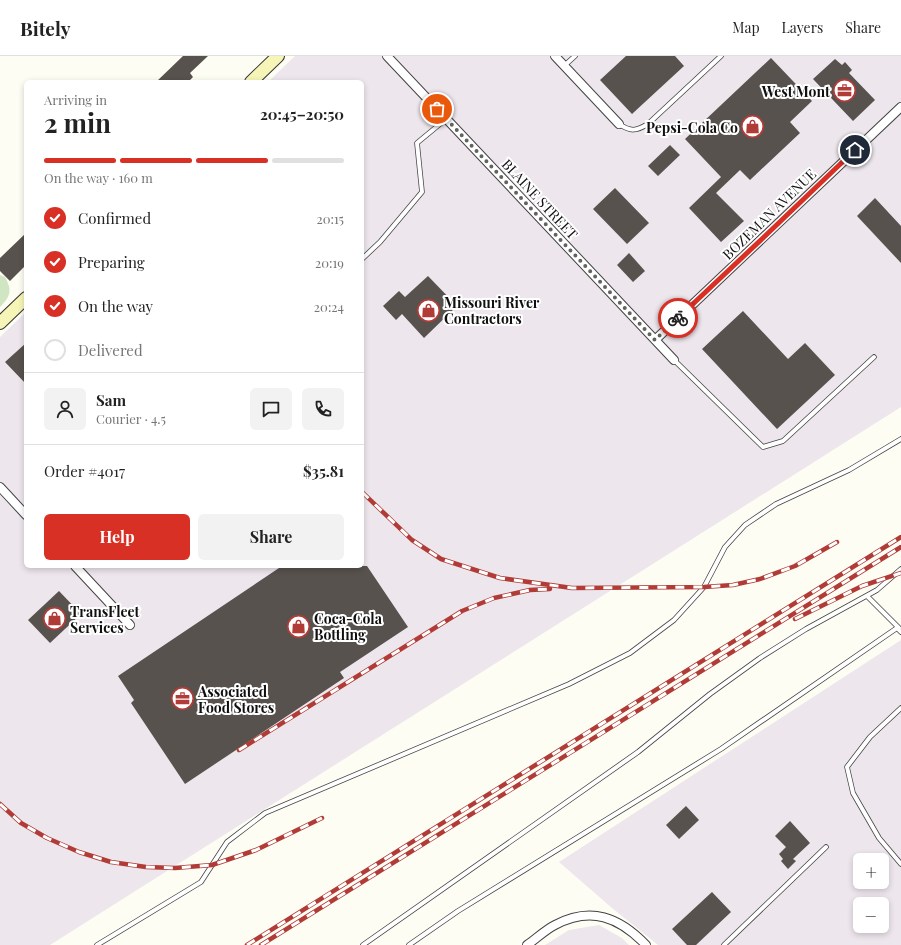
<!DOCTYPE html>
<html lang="en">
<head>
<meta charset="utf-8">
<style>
	body { margin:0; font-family:"Playfair Display",serif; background:#f2f2f2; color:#222; height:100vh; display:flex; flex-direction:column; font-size:15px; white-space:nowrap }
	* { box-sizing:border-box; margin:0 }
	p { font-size:13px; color:#767676 }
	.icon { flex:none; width:22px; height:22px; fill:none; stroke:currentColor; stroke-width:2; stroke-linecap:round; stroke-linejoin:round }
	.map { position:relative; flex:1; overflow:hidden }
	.panel { position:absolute; left:24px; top:24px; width:340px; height:488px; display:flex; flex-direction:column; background:#fff; border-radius:6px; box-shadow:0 2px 6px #0003 }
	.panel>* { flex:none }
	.tools { position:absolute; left:853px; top:797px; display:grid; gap:8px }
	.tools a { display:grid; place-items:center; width:36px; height:36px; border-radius:6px; background:#fff; box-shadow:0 2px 6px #0003; font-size:20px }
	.pin { position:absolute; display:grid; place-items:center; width:34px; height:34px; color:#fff; margin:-17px; border:2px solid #fff; border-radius:50%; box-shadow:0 1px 4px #0007 }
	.courier { position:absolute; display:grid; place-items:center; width:40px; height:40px; margin:-20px; border:3px solid #d93025; border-radius:50%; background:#fff; color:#222; box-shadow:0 1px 5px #0007 }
	.overview em { font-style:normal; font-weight:700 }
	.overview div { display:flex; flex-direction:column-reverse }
	.overview { display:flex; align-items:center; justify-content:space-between; height:68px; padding:0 20px }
	h1 { font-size:26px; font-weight:700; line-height:30px }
	.bar { display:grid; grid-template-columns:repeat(4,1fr); gap:6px 4px; align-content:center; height:48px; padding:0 20px }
	.bar i { height:5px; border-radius:3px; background:#e0e0e0 }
	.bar .on { background:#d93025 }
	.bar p { grid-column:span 4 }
	.line { display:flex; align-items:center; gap:10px; padding:0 20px; border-top:1px solid #e0e0e0 }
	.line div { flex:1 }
	.round { display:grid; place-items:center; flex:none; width:42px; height:42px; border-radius:6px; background:#f2f2f2 }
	ol { padding:0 20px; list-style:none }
	li { display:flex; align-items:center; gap:12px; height:44px }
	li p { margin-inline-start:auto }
	li .icon { padding:4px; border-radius:50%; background:#d93025; color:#fff; stroke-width:4 }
	li:last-child { color:#767676 }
	li i { width:22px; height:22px; border:2px solid #e0e0e0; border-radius:50% }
	.cta { display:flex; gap:8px; margin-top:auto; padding:8px 20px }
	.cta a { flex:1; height:46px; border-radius:6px; background:#d93025; color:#fff; font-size:16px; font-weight:700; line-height:46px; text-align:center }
	.cta a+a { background:#f2f2f2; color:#222 }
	header { display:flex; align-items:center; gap:24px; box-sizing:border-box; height:56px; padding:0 20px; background:#fff; border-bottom:1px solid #e0e0e0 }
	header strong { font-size:19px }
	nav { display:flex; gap:22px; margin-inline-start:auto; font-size:14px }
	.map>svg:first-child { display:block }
	.industrial { fill:#ede6ed; fill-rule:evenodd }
	.green { fill:#d0e5c1 }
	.building { fill:#57524d }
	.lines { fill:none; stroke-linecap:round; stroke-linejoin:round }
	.lane-casing { stroke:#434343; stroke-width:5.5 }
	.street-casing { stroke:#434343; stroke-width:10 }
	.secondary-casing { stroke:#323232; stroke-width:14 }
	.lane { stroke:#fff; stroke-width:4 }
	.street { stroke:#fff; stroke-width:8 }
	.secondary { stroke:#f6f5b7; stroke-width:12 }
	.rail-casing { stroke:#b13c37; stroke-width:4.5 }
	.rail { stroke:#fff; stroke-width:3; stroke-dasharray:9; stroke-linecap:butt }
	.done { stroke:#636360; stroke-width:4; stroke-dasharray:0 7.2 }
	.route { stroke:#d93025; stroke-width:5 }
	.labels { text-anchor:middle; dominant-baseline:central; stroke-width:4; stroke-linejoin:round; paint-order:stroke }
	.poi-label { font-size:14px; font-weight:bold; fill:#101010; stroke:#fff; text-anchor:start }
	.street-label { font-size:14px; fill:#101010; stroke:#fff }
</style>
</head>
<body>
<header>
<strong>Bitely</strong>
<nav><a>Map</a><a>Layers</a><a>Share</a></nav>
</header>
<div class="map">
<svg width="901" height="889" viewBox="0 0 901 889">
	<rect width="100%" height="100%" fill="#fefdf4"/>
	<path class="industrial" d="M295 0H901V351L50 889H0V281L26 256V510H362V26H268Z
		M901 584V889H658L612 852 559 806ZM860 804H882V826H860ZM860 848H882V870H860Z
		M599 869 622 882 629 889H545L569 874Z"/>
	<path class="green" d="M0 219 5 221C12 234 11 240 0 251Z"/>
	<path class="building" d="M183 0H208L190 17 193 21 188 26H156Z
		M626 0H675L684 10 632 58 600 24Z
		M771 2 812 45 790 66 800 77 750 124 740 114 716 137 744 165 721 186 689 152 721 121 685 83Z
		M835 3 842 9 845 6 852 14 849 17 875 44 853 65 813 23Z
		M670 89 680 99 658 120 648 110Z
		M615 132 649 167 627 188 593 153Z
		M875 142 901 170V207L857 160Z
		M26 177V209L10 225 0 215V202Z
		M629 197 645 215 633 226 617 209Z
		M428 220 457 250 424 282 402 258 396 264 383 250 399 235 405 241Z
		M743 255 788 303 805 287 835 319 777 373 702 293Z
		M26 287V328L5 306Z
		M282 510H367L408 571 340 616 344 622 185 728 131 647 134 644 118 620Z
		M59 535 81 558 50 587 28 564Z
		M686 750 699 764 679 783 666 769Z
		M790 765 810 787 793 803 796 805 788 813 781 805 783 803 779 798 786 791 775 780Z
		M712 836 731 856 696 889H687L672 873Z"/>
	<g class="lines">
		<defs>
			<path id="lane" d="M564 10 575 0
				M619 68C631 76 636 75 648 68L721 0
				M362 203 380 186 422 136 417 87 446 63
				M674 304 763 391 783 385 874 301
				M867 540 899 572
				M901 652 870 681 847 711 853 737 879 782 901 808
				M97 889 201 826 227 786 265 757 569 628 630 597 674 564 704 531 725 491 745 469 776 448 849 414 901 383
				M363 889 638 696 710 638 760 602 806 573 877 534 901 513
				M409 889 458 855 721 693 897 572 901 576
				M724 889 826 791"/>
			<path id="street" d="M387 0 674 304
				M555 0 619 68
				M655 284 901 51
				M0 431 26 459
				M75 510 130 569
				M527 889C536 883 545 874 555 869 591 850 619 861 646 889"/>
			<path id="secondary" d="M251 26 278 0
				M0 267 26 242"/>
		</defs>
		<use href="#lane" class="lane-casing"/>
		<use href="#street" class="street-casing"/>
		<use href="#secondary" class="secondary-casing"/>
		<use href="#lane" class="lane"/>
		<use href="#street" class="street"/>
		<use href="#secondary" class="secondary"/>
		<defs>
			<path id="rail" d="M362 436 412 484 441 503 500 522 572 532 704 531 733 529 760 523 795 510 837 486
				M795 563 862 530 901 517
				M239 694 462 555 494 542 530 534 550 533
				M0 748 21 767 47 782 79 796 111 806 146 811 175 812 212 809 256 794 322 762
				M247 889 901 481
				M261 889 901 491"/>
		</defs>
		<use href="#rail" class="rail-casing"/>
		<use href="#rail" class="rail"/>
	</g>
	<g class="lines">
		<path class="done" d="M437 53 655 284 678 262"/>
		<path class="route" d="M678 262 764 181 855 94"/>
	</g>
	<defs>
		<symbol id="office-ring" viewBox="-11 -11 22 22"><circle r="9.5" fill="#fff" stroke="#b13c37" stroke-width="1.5"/><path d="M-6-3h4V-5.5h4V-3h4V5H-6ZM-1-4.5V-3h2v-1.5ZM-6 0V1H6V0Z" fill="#b13c37"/></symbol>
		<symbol id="shop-ring" viewBox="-11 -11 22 22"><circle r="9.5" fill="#fff" stroke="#b13c37" stroke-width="1.5"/><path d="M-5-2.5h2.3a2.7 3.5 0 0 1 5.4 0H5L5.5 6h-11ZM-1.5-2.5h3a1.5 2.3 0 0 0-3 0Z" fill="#b13c37"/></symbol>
	</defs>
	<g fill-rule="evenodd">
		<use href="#office-ring" x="832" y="22" width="25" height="25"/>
		<use href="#shop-ring" x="740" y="58" width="25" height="25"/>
		<use href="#shop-ring" x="416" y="242" width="25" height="25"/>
		<use href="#shop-ring" x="42" y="550" width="25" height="25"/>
		<use href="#shop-ring" x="286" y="558" width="25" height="25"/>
		<use href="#office-ring" x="170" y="630" width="25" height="25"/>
	</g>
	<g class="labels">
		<g class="poi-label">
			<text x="830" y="35" text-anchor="end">West Mont</text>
			<text x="738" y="71" text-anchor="end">Pepsi-Cola Co</text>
			<text x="444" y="246">Missouri River<tspan x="444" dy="16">Contractors</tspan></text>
			<text x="70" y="555">TransFleet<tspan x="70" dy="16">Services</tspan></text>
			<text x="314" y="562">Coca-Cola<tspan x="314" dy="16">Bottling</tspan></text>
			<text x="198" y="635">Associated<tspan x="198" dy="16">Food Stores</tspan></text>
		</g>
		<g class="street-label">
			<text transform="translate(540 143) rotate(47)">BLAINE STREET</text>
			<text transform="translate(769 158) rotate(-44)">BOZEMAN AVENUE</text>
		</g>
	</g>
</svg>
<div class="tools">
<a>+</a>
<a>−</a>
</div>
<div class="pin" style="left:437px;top:53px;background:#ea580c"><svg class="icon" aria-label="bag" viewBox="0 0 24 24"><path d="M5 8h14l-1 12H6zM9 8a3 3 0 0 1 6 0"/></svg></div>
<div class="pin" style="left:855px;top:94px;background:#1f2937"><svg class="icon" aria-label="home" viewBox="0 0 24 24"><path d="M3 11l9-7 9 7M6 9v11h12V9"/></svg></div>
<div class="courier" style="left:678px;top:262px"><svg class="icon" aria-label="bike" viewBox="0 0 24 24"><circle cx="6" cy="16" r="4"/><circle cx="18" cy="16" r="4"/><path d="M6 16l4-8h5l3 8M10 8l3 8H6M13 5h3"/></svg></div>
<section class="panel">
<div class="overview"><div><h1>2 min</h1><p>Arriving in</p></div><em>20:45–20:50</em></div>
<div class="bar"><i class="on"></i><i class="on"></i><i class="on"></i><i></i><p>On the way · 160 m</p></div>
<ol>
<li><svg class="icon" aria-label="check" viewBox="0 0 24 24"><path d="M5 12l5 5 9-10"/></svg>Confirmed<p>20:15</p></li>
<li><svg class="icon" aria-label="check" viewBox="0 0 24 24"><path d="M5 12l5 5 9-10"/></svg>Preparing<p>20:19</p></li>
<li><svg class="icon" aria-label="check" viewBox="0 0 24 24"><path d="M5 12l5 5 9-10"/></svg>On the way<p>20:24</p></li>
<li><i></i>Delivered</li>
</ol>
<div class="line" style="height:72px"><a class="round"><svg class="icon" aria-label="person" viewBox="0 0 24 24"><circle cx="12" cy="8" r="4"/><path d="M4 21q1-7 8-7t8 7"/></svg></a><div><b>Sam</b><p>Courier · 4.5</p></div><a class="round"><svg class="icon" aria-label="chat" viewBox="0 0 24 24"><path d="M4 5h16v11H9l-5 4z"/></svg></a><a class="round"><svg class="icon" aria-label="phone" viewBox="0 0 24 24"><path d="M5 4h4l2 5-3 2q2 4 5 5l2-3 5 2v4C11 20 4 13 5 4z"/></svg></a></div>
<div class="line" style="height:52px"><div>Order #4017</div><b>$35.81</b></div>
<div class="cta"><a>Help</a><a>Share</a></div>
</section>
</div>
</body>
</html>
